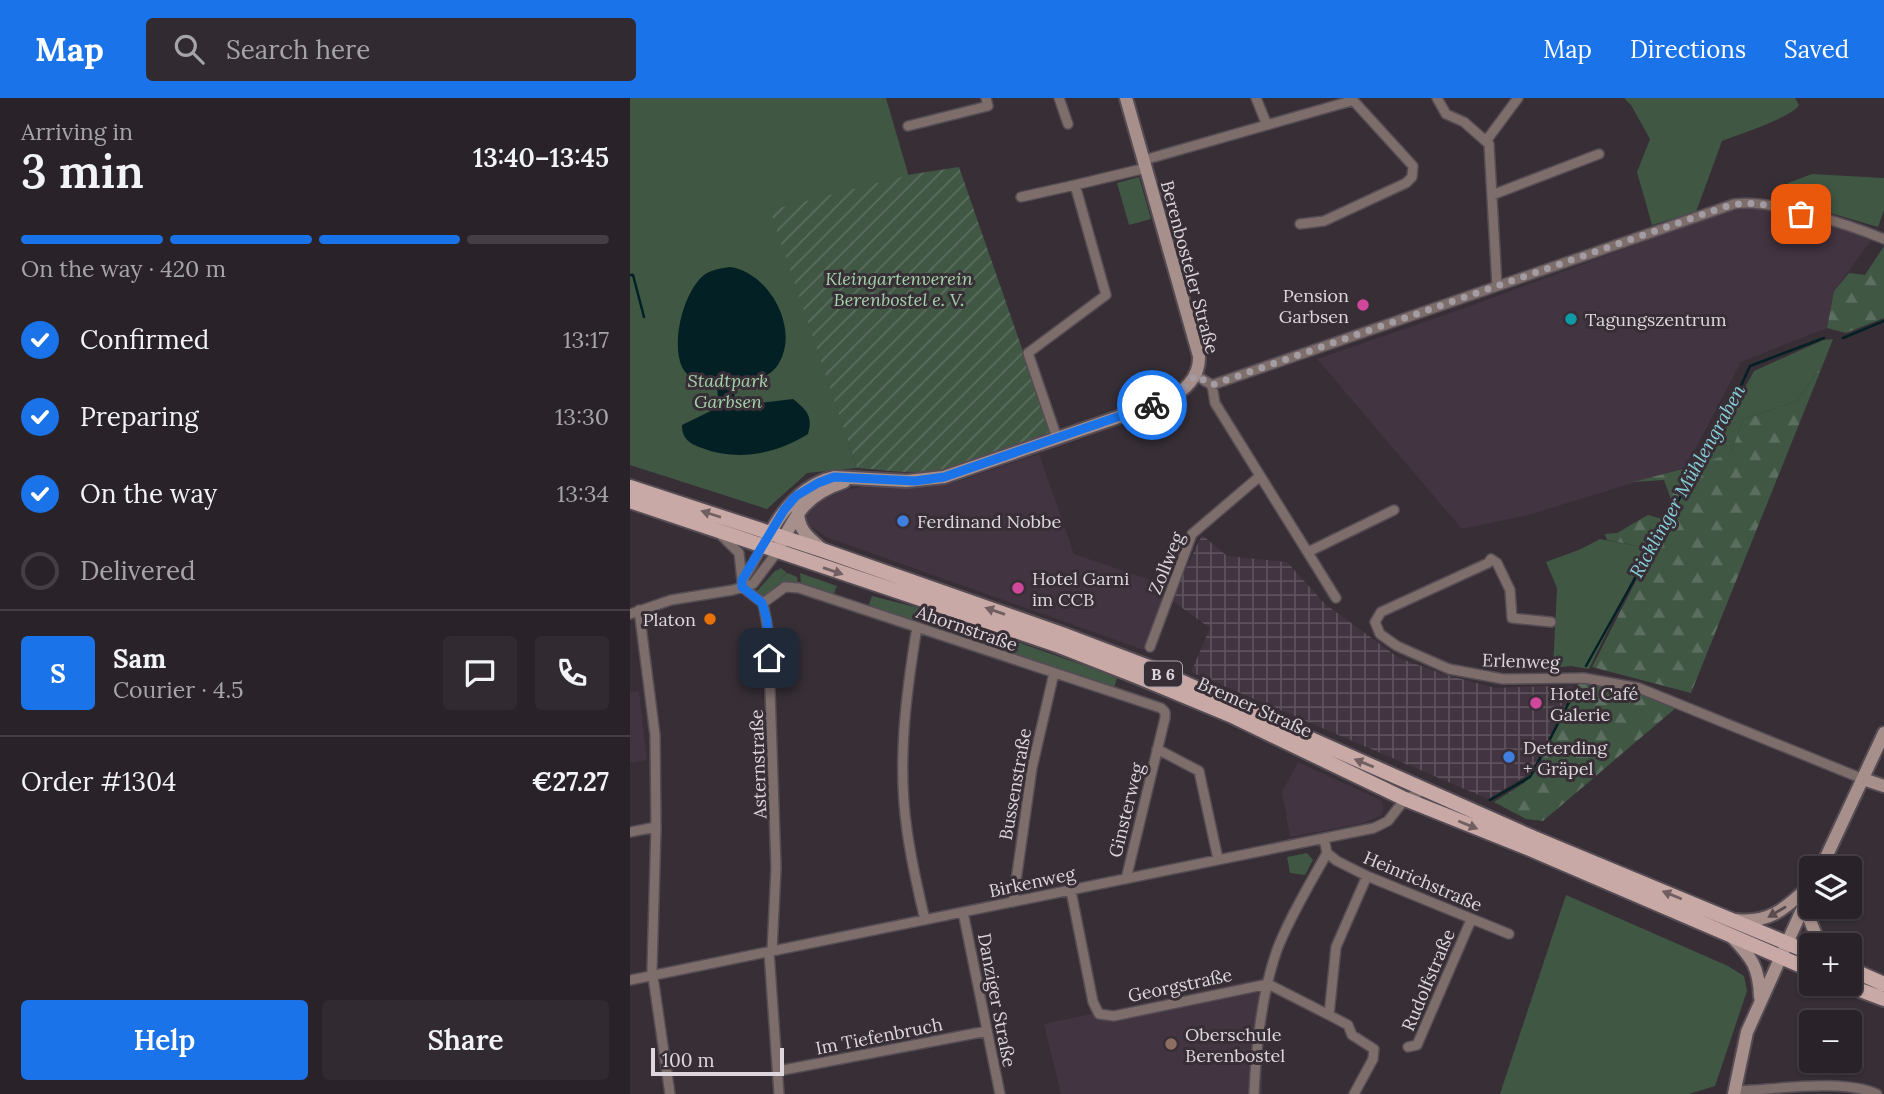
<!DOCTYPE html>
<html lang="en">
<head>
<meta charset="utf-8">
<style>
	body { margin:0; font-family:Lora,serif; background:#312a30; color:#f1f3f6; height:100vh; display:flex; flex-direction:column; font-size:26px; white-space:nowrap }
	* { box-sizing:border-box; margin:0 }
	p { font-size:23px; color:#a5a4a8 }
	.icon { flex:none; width:38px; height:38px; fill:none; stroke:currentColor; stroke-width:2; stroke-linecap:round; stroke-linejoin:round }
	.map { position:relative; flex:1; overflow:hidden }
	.panel { display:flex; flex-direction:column; background:#292228; width:630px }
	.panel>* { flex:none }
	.controls { position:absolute; left:1169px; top:758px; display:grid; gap:14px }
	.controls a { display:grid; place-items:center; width:63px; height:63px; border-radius:7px; background:#292228; box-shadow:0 2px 5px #0004,0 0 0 2px #453f45; font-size:35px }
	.scale { position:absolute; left:21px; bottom:18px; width:133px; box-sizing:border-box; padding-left:7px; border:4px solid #ddd7dd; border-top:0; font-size:19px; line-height:24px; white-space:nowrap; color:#ddd7dd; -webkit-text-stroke:5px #372e36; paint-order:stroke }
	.pin { position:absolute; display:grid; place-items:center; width:60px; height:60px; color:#fff; margin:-30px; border-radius:14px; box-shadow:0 4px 10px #0006 }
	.courier { position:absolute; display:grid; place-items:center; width:70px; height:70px; margin:-35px; border:5px solid #1a73e8; border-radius:50%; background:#fff; color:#222; box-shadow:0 2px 9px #0007 }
	.head em { font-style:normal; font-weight:600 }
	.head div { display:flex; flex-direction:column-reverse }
	.head { display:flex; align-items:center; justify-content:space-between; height:119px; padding:0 21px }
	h1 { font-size:46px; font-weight:600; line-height:52px }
	.bar { display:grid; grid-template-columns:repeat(4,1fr); gap:10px 7px; align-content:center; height:84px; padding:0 21px }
	.bar i { height:9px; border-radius:5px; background:#453f45 }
	.bar .active { background:#1a73e8 }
	.bar p { grid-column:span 4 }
	.line { display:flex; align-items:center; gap:18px; padding:0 21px; border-top:2px solid #453f45 }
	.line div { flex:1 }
	.round { display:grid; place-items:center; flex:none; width:74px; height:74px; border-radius:7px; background:#312a30 }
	ol { padding:0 21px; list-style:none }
	li { display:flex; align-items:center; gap:21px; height:77px }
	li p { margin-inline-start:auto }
	li .icon { padding:7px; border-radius:50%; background:#1a73e8; color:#fff; stroke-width:4 }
	li:last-child { color:#a5a4a8 }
	li i { width:38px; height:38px; border:4px solid #453f45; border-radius:50% }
	.action { display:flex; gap:14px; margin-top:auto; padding:14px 21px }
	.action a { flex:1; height:80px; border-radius:7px; background:#1a73e8; color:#fff; font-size:28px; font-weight:600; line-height:80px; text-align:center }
	.action a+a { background:#312a30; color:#f1f3f6 }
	header { display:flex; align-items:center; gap:42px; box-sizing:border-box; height:98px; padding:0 35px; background:#1a73e8; color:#fff }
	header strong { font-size:33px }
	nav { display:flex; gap:38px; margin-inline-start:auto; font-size:24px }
	.search { width:490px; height:63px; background:#312a30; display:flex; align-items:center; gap:18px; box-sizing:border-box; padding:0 24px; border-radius:7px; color:#a5a4a8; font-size:26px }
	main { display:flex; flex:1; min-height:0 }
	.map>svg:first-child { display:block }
	.built { fill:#423441 }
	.industrial { fill:url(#industrial-grid) }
	.green { fill:#405744 }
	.forest { fill:url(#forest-firs) }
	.garden { fill:url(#garden-furrows) }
	.water { fill:#032124 }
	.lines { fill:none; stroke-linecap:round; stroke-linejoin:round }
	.stream { stroke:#032124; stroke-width:2.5 }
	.street-casing { stroke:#554c54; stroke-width:12 }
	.secondary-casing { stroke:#554c54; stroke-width:16 }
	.primary-casing { stroke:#554c54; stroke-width:18 }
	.street { stroke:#7d6d6b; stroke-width:9 }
	.secondary { stroke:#a78f8c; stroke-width:12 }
	.primary { stroke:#c8a9a5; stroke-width:14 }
	.oneway { fill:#715f62 }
	.oneway2 { fill:#594b50 }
	.done { stroke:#a39ca3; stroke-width:7; stroke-dasharray:0 12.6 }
	.route { stroke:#1a73e8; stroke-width:9 }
	.hotel-dot { fill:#d1479c; stroke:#372e36; stroke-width:2.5 }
	.culture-dot { fill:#0f9aa8; stroke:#372e36; stroke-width:2.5 }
	.shop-dot { fill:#3f7fe0; stroke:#372e36; stroke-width:2.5 }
	.food-dot { fill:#e8710a; stroke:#372e36; stroke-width:2.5 }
	.education-dot { fill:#8d6e63; stroke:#372e36; stroke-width:2.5 }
	.labels { text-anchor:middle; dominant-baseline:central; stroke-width:6; stroke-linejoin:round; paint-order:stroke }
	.shield { fill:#372e36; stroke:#aba4ab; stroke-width:2 }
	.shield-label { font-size:16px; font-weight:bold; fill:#ddd7dd }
	.street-label { font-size:18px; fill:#ddd7dd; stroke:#372e36 }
	.park-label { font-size:18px; font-style:italic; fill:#a3d2a9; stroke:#372e36 }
	.poi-label { font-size:18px; fill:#ddd7dd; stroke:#372e36; text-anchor:start }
	.water-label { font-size:19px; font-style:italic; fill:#87d0da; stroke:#372e36 }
</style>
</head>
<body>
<header>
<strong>Map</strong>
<div class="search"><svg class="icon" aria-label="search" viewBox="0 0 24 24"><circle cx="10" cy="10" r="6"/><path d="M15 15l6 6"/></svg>Search here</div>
<nav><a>Map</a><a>Directions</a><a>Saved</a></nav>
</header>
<main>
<section class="panel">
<div class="head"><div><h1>3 min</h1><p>Arriving in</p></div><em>13:40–13:45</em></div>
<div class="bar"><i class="active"></i><i class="active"></i><i class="active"></i><i></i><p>On the way · 420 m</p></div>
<ol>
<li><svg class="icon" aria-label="check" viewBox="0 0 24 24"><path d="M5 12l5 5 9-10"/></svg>Confirmed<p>13:17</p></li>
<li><svg class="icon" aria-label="check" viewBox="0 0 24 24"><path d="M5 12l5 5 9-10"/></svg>Preparing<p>13:30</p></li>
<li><svg class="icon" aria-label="check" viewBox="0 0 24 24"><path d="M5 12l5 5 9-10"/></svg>On the way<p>13:34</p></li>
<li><i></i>Delivered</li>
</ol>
<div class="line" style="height:126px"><b class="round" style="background:#1a73e8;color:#fff">S</b><div><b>Sam</b><p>Courier · 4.5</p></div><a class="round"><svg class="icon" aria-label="chat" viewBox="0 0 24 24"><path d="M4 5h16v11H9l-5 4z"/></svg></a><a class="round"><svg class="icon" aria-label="phone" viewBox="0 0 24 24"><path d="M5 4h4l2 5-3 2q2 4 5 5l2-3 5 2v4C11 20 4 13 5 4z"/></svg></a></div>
<div class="line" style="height:91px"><div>Order #1304</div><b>€27.27</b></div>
<div class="action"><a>Help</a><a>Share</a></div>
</section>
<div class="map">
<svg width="1254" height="996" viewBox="0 0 1254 996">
	<defs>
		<pattern id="industrial-grid" width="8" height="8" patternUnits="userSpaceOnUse" patternTransform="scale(1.75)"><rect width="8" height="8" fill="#423441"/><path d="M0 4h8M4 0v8" fill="none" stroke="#5d515c"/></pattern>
		<pattern id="forest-firs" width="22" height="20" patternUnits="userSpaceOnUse" patternTransform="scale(1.75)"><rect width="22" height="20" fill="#405744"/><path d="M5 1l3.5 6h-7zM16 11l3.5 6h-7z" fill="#5b6e5f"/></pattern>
		<pattern id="garden-furrows" width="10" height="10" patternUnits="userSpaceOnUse" patternTransform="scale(1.75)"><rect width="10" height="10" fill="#405744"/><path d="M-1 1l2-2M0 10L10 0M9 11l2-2" fill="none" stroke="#5b6e5f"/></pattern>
	</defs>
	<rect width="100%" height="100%" fill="#372e36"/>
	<path class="built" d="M1117 110 1147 112 1243 140 1204 193 1197 230 1111 264 1056 369 898 417 832 431 687 261 832 211 1094 114Z
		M409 356 444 456 536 487 514 552 196 439 173 423 185 405 202 394 243 387 323 385Z
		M9 593 17 662 0 665V594Z
		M668 664 751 702 754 710 752 717 734 725 660 739 652 694Z
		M645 877 632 951V996H431L414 926Z"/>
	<path class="industrial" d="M572 437 597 458 657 464 695 506 769 560 813 576 865 590 944 587 928 634 899 676 858 701 561 574 580 530 541 502Z"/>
	<path class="green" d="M0 0H256L279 79 141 112 227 370 177 375 137 411 0 367Z
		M994 0H1165L1169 7C1163 19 1107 37 1092 43L1066 114 1022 127 1007 74 1020 41 1001 7Z
		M1182 76 1254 80V112L1248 129 1152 101 1158 85Z
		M509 79 521 121 499 127 487 85Z
		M1203 241 1194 264 1166 304 1113 321 1101 355 1072 367 1124 273 1193 242Z
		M970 441 1018 450 959 571 941 568 923 570 927 490 916 464 951 451Z
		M151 470 157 475 149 481 158 475 167 479 168 486 153 485 133 500 126 494 145 473Z
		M170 475 207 488 203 498 171 487Z
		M242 498 297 512 467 572 487 580 484 591 238 509Z
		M677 755 683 762 675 777 660 775 657 759Z
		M936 797 1098 868 1114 878 1117 893 1085 988 1059 996H870Z"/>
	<path class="forest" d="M1254 148V220L1216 235 1197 230 1204 193 1219 175 1235 177Z
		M1194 264 1061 595 962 569 1021 453 1018 450 977 442 975 436 987 435 1018 417 1032 421 1042 404 1034 382 1003 384C1036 375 1069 368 1101 355L1113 321 1166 304Z
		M950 583 1000 592 1048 608 913 723 896 721 864 704 894 685 906 673Z"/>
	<path class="garden" d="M329 69 421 334C383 347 343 367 303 373 278 376 252 372 227 370L140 112 283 76Z"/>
	<path class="water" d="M100 169C138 174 170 229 149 265 139 283 118 281 103 290L106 305 113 307 163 301C177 312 183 318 178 336 146 356 107 364 72 350 60 346 52 341 52 327L89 309 87 290 66 287C62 281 55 275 52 269 41 245 53 194 74 177 81 172 91 170 100 169Z"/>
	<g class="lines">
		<path class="stream" d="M0 177H3L14 219
			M1213 240 1254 223
			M956 568 1104 303 1120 268 1194 240
			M860 702 900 679 945 593"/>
		<defs>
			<path id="street" d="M429 0 438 26
				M626 0 637 27
				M807 0 816 16 834 24 859 46 867 188
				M278 28 358 8 356 0
				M856 43 888 0
				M514 62 721 3
				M862 97 969 56
				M391 99 445 87
				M670 126 694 123 776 85 782 79 783 68 721 0
				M565 277 582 287 1104 106C1138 100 1220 127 1254 141
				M582 287 585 305 706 500
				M427 340 398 255 476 197 445 87 516 70
				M92 438 109 455 112 482
				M678 454 764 412
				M112 484 133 448
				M112 489 133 505 138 532 146 770 142 853
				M133 505 155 489 169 490 531 610 535 614V620L496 781
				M9 512 25 637 26 729 22 872 40 996
				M0 516 41 502 103 492 123 486 147 454
				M921 524 882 520 880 492 867 465 861 461 858 465 751 514 745 524 750 536 767 548 819 571 873 581 954 580 1009 590 1233 681
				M287 529C276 596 267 665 277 732 281 763 288 792 295 822
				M520 549 562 436 630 378
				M527 651 569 673 588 761
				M0 734 26 729
				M697 755 707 763 737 778 879 836
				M441 793 463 904 469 916 484 918 638 886
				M383 804 402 670 424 575
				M333 814 370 996
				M139 854 149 996
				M0 882 744 730 758 723 775 701 797 691
				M638 886 699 917 706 849 737 778
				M699 917 718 927 722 937 744 951 743 961 724 996
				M778 949 787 947 841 822
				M148 973 357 933
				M1104 993C1145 992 1211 980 1247 996
				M624 996C626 948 631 897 647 852 660 818 680 786 697 755L694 741"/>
			<path id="secondary" d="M168 413C168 432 178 439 192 451
				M137 441C151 413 171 387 204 379L277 383 314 379 535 303C553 294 570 281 569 258L496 0
				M150 447C167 414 177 396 214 384
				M1233 681 1254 688
				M1191 770 1254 635
				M1174 808 1190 847
				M1106 822C1141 826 1156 809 1181 787
				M1102 839C1122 860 1129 869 1130 899
				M1104 996 1117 934 1181 792"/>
			<path id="primary" d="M0 389 195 453 432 536 516 568 904 740 1181 855
				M0 403 427 547 506 578 600 617 775 701 900 751 1181 872
				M1220 871 1254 886
				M1214 886 1254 901"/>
		</defs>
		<use href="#street" class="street-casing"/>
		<use href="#secondary" class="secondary-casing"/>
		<use href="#primary" class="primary-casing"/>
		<use href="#street" class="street"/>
		<use href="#secondary" class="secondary"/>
		<use href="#primary" class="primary"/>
	</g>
	<defs><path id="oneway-solid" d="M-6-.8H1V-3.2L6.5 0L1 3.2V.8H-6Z" transform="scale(1.75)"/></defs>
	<g class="oneway">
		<use href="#oneway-solid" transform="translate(81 416) rotate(-162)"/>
		<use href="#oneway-solid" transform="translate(203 473) rotate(19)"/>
		<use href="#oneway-solid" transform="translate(365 513) rotate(-161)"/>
		<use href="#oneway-solid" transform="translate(734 665) rotate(-158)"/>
		<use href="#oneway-solid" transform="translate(838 727) rotate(22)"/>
		<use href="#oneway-solid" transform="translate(1042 797) rotate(-158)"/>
	</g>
	<use class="oneway2" href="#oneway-solid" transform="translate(1147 814) rotate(149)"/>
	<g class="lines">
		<path class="done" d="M522 307C540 301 554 294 565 277L582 287 1094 109C1121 101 1144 108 1171 116"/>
		<path class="route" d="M139 560 137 522 132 505 112 489V482L154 412 166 398 188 385 204 379 285 383 314 379 522 307"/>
	</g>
	<g class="hotel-dot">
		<circle cx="733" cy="207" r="7"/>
		<circle cx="388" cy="490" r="7"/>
		<circle cx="906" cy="605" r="7"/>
	</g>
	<circle class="culture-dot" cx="941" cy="221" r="7"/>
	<g class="shop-dot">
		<circle cx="273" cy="423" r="7"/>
		<circle cx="879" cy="659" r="7"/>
	</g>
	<circle class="food-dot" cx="80" cy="521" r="7"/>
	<circle class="education-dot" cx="541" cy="946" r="7"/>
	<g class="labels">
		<rect class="shield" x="514" y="563.5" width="38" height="25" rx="5"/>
		<g class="shield-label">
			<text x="533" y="576">B 6</text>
		</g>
		<g class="street-label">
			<text transform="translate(560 169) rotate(75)">Berenbosteler Straße</text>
			<text transform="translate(536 465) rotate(-68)">Zollweg</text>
			<text transform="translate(337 530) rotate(19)">Ahornstraße</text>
			<text transform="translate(891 563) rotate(2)">Erlenweg</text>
			<text transform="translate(625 609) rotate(24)">Bremer Straße</text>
			<text transform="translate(128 666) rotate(-92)">Asternstraße</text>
			<text transform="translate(385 686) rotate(-80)">Bussenstraße</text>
			<text transform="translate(496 712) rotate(-76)">Ginsterweg</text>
			<text transform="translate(793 783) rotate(23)">Heinrichstraße</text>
			<text transform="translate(402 784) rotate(-12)">Birkenweg</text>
			<text transform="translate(798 882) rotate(-67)">Rudolfstraße</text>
			<text transform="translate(550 887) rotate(-12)">Georgstraße</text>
			<text transform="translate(367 902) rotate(79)">Danziger Straße</text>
			<text transform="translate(249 938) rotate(-11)">Im Tiefenbruch</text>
		</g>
		<g class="park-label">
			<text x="269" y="180">Kleingartenverein<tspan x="269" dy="21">Berenbostel e. V.</tspan></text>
			<text x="98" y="282">Stadtpark<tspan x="98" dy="21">Garbsen</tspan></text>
		</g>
		<g class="poi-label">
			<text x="719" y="197" text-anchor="end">Pension<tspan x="719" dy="21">Garbsen</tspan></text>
			<text x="955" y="221">Tagungszentrum</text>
			<text x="287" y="423">Ferdinand Nobbe</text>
			<text x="402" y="480">Hotel Garni<tspan x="402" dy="21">im CCB</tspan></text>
			<text x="66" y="521" text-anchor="end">Platon</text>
			<text x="920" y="595">Hotel Café<tspan x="920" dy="21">Galerie</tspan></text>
			<text x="893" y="649">Deterding<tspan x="893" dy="21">+ Gräpel</tspan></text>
			<text x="555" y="936">Oberschule<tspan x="555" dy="21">Berenbostel</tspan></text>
		</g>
		<g class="water-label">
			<text transform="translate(1057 383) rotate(-61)">Ricklinger Mühlengraben</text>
		</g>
	</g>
</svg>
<div class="controls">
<a><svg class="icon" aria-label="layers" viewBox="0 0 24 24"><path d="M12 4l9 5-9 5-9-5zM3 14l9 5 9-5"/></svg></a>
<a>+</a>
<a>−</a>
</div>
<div class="scale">100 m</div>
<div class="pin" style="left:1171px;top:116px;background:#ea580c"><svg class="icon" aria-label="bag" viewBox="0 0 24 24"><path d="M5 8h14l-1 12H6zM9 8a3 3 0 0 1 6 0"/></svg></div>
<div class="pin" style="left:139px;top:560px;background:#1f2937"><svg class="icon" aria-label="home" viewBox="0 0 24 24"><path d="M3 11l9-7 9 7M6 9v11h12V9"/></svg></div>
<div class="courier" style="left:522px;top:307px"><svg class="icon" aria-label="bike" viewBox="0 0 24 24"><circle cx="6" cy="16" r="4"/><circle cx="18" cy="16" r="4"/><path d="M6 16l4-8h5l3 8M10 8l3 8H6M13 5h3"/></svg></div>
</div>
</main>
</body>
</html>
